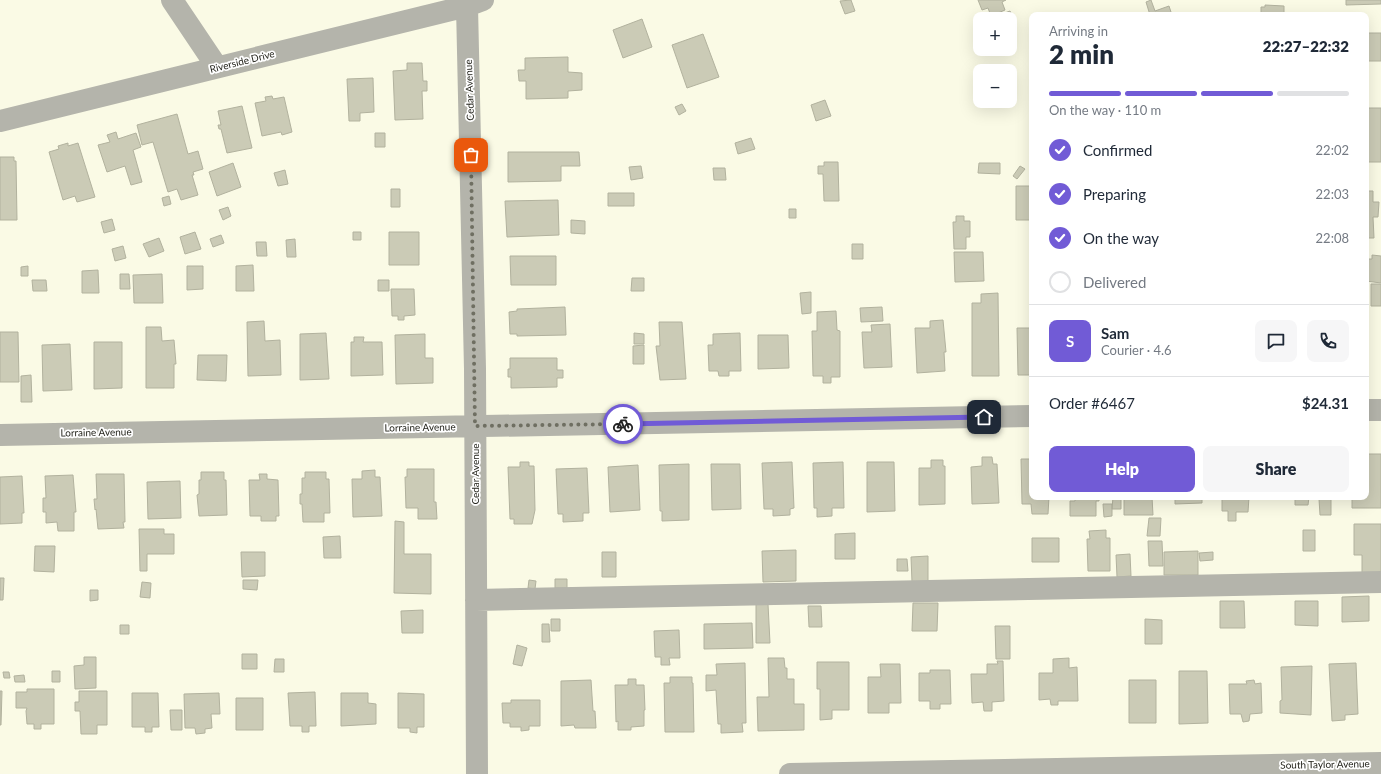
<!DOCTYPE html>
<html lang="en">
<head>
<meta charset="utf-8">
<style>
	body { margin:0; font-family:Lato,sans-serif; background:#f6f6f7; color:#1f2937; height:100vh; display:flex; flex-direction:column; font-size:15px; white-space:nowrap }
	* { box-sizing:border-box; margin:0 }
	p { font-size:13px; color:#747a83 }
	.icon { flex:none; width:22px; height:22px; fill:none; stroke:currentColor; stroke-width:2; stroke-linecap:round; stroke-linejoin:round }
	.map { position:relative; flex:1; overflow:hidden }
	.panel { position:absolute; left:1029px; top:12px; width:340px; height:488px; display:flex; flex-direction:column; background:#fff; border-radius:8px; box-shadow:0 4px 16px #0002 }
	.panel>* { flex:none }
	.tools { position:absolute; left:973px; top:12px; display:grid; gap:8px }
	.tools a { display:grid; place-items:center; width:44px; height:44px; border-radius:8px; background:#fff; box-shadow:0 4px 16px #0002; font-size:20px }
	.pin { position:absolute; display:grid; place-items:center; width:34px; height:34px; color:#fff; margin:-17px; border-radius:8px; box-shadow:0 2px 6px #0006 }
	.courier { position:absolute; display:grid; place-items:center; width:40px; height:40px; margin:-20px; border:3px solid #715bd6; border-radius:50%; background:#fff; color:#222; box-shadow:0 1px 5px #0007 }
	.headline em { font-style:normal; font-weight:800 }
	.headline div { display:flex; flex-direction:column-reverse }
	.headline { display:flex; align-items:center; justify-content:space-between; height:68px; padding:0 20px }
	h1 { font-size:26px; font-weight:800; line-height:30px }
	.bar { display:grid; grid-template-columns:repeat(4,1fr); gap:6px 4px; align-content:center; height:48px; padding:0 20px }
	.bar i { height:5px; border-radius:3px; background:#e0e1e3 }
	.bar .current { background:#715bd6 }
	.bar p { grid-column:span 4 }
	.line { display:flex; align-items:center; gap:10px; padding:0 20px; border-top:1px solid #e0e1e3 }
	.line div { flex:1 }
	.round { display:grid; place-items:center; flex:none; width:42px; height:42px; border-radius:8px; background:#f6f6f7 }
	ol { padding:0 20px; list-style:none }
	li { display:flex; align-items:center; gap:12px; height:44px }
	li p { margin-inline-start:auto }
	li .icon { padding:4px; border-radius:50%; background:#715bd6; color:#fff; stroke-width:4 }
	li:last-child { color:#747a83 }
	li i { width:22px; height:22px; border:2px solid #e0e1e3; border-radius:50% }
	.primary-button { display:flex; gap:8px; margin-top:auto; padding:8px 20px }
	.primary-button a { flex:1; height:46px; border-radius:8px; background:#715bd6; color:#fff; font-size:16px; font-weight:800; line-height:46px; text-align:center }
	.primary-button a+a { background:#f6f6f7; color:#1f2937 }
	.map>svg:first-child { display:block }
	.building { fill:#cbcbb6; stroke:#b2b29e }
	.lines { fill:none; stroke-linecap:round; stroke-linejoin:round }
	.minor { stroke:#b4b4ab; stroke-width:22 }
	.done { stroke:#6f6f62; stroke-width:4; stroke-dasharray:0 7.2 }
	.route { stroke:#715bd6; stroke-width:5 }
	.labels { text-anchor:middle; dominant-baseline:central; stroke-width:3.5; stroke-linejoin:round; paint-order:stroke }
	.street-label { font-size:10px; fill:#24241c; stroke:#fff }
</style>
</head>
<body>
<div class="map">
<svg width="1381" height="774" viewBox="0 0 1381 774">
	<rect width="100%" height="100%" fill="#fafae5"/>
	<path class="building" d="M851 0 855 11 845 14 840 1Z
		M978 0H1006L1002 2 1005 10 991 16 988 8 982 10Z
		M1151 0 1155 11 1169 6 1172 15H1150L1146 2Z
		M1346 0H1381V4L1346 5Z
		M1265 5 1284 6V15L1261 14V7H1265Z
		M1010 11 1014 19 1010 21V19H998L997 16Z
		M642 19 652 47 623 58 613 30Z
		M1366 33H1381V61H1366Z
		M703 34 719 77 687 88 672 45Z
		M568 57V72L582 73V90L568 91V98L526 99V81H519L518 70H525V58Z
		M407 63H422L423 81H427V91H422L423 119 395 120 393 71 407 70Z
		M373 78 374 112 360 113V121H349L347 79Z
		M272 96 273 99 284 97 292 132 282 135 281 132 262 136 255 103 266 101 265 97Z
		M825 100 831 116 816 121 811 105Z
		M682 104 686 111 679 115 675 107Z
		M242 106 252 148 227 153 221 129H219L218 125H221L218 111Z
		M1366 108H1381V162H1366Z
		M177 114 188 154 198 151 203 169 193 172 194 175H192L198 195 181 200 177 189 168 192 153 142 142 145 137 125Z
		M116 132 118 139 136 133 141 147 133 150 142 182 131 185 125 166 107 172 98 145 110 142 107 135Z
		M375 133H385V147H375Z
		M751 138 755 149 738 154 735 143Z
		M68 143V146L78 143 95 197 77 202 75 196 63 200 49 152 59 149 58 146Z
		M508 152H579L580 166H561V181L508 182Z
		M0 157H14V161H16L17 220H0Z
		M824 162H838L839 201H824L823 174H818V166H824Z
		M233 163 241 187 217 196 209 172Z
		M979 163H1000V174L978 173Z
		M641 166 643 178 631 180 629 167Z
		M1020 166 1025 169 1017 179 1013 176Z
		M713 168H725L726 180H714Z
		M285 170 288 184 278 186 274 173Z
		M1016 186H1032V220H1016Z
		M391 189H400V207H391Z
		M1366 191H1373V202H1379L1378 217H1373L1374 238H1366Z
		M608 193H634V206H608Z
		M169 196 171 204 164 206 162 198Z
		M558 200 559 235 507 237 505 201Z
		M228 207 231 216 223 220 219 210Z
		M789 209H796V218H789Z
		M956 216H964V221H970V237H966V249H954L953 222H956Z
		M112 219 115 230 104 233 101 222Z
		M571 220 585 221V234L571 233Z
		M195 232 201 249 185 254 180 237Z
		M353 232H361V240H353Z
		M389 232H419V265H389Z
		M221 235 224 243 213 247 210 239Z
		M159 238 164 251 149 257 143 244Z
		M295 239 296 257H287L286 240Z
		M256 242H266L267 256H257Z
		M852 244H863V259H852Z
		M123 246 126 258 115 261 112 249Z
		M954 252H983L984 281 955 282Z
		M1372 255 1381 256V283L1366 281V259H1372Z
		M510 256H556V285H511Z
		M253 265 254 291H236V266Z
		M28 266V276H21V267Z
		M187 266H203V289L187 290Z
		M98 270 99 293H82V271Z
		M120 274H129L130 289H120Z
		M162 274 163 303H134L133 275Z
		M632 278H644V291H631Z
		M32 280H46L47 291H33Z
		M378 280H389V291H378Z
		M1371 284H1381V306H1371Z
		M391 289H414L415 315 404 316V320H398V316H392Z
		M811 292V313L802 314 800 293Z
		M998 293 999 376H972V303H981V294Z
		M565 307 566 335 517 336V334H510L509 312 517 311V309Z
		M882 307 883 321 861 322 860 308Z
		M836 311 837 330 840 331V377H831V383H823V376H813L812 331H817V312Z
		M943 320 946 352H944L945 371 917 373 915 328H930V321Z
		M264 321 265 341 280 340 281 375 248 376 247 322Z
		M659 322H682L686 379 660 380 656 346H660Z
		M890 324 892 367 864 368 862 332H872L871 325Z
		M146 327H161L162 341 174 340 176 364H174V388H146Z
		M1017 328H1032V375H1018Z
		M0 332H18L19 382H0Z
		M326 333 329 379 300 380V334Z
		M634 333 644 334V344H634Z
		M740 333 741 371H729V376H719L718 371H709L708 345H713V334Z
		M425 334V358H433V383L396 384 395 335Z
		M758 335H788L789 368 758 369Z
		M354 337H364L363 342H382L383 375 351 376V342H354Z
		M94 342H122V388L94 389Z
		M70 344 72 390 43 391 42 345Z
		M644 345V364H633V346Z
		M198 355H227L226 381 197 380Z
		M510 358H557V370H563V378H557V387L511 388V377H508V369H510Z
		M31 375 32 402H21V376Z
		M1366 454H1381V508H1352V497H1366Z
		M982 457H992L993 464H997L999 503 972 504 971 467 982 466Z
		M1021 459H1032V497H1049L1048 514H1032L1031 504H1022Z
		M931 460H943V466H945V504L919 505V468H931Z
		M520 462H529V466H534L535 510 532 524H514V519H510L508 467H520Z
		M792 462 794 508 790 509V515L773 516V509H764L762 463Z
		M843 462 844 508H832V516L817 517V508H814L813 463Z
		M867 462H894L895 511 867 512Z
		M689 464V520L662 521V511H660L659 465Z
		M711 464H740L741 509 712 510Z
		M638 465 640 510 610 512 608 467Z
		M587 468 589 513H583V521L563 522V514H558L556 469Z
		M407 469H434V502H436L437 519H418V508H406L405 477H407Z
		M375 470V477H380L382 516 353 517 352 479H362V471Z
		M201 472H224V480H226L227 515 199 516 197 495 199 494V480H201Z
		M305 472H326V479H329L330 513H324V522H303L302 504H300V494H302V478H305Z
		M96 474H124L125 522H123L124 528 98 529 96 509 95 510 94 499H97Z
		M259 474H267V479L278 480 279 516H276V521H261V516H250L249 480H260Z
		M73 475 76 512H74V531H58L57 522 46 523V512H43V498H46L45 476Z
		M22 476 24 513H22V523L0 524V477Z
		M180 481 181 518 148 519 147 482Z
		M1075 497H1099V501H1096V516H1070V501H1075Z
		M1113 497H1121V509H1112Z
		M1124 497H1152L1153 515H1124Z
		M1175 497H1202V503L1175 504Z
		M1222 497H1249L1248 512H1236V521H1228V511H1222Z
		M1295 497H1309L1308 505H1295Z
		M1331 498V515H1320L1319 499Z
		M1103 504H1112V516L1104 517Z
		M1149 518H1161L1160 536H1147Z
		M395 521 404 522V554H431V594L394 593Z
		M1354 524H1381V573H1362V555H1354Z
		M139 529H164V534H174V554H147V571H140Z
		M1106 530V538H1110V571H1088L1087 539H1090L1089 531Z
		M1303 530H1315V551H1303Z
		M855 533V559H835V534Z
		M340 536 341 558H324L323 537Z
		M1032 538H1059V562H1032Z
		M1148 541H1162L1163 566H1149Z
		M35 546H55L54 572 34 571Z
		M796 550V581L763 582 762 551Z
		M1198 551V575H1164V552Z
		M241 552H265V576L242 577Z
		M602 552H616V577H602Z
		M1213 552V560L1200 561 1199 553Z
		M1130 554 1131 576 1117 577 1116 555Z
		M928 556V582H912L911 557Z
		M897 559H907L908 571H897Z
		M0 578H4L3 600H0Z
		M555 579H567V588H555Z
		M243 580H258L257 590 243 589Z
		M529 580 536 581 535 589 528 588Z
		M142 582 151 583 150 598 140 597Z
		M90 590H98V600L90 601Z
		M1369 596V621L1342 622V597Z
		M1220 601H1244L1245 628H1220Z
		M1295 601H1318V626L1295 625Z
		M913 603H938L937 631H912Z
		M756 604H768L770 643H756Z
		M808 606H821L822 627H809Z
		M423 610V633H402L401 611Z
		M551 619H560V631H551Z
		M1145 619 1162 620V644H1145Z
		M752 623 753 648 704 649V624Z
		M542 624H549L550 642H542Z
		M120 625H129V634H120Z
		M995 626H1010V659H996Z
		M679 630 680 658H669L670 665H661V657H655L654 631Z
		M517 645 527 648 522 666 513 664Z
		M242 654H257V669H242Z
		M84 657H96V688L75 689 74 666 84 665Z
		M768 658H784L785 668H787V679H794V704H804V730L758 731 757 697H769Z
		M1069 658V668L1077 667 1078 701H1058V705H1051L1050 699 1039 700V673H1053V659Z
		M275 659H284V672H274Z
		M997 661H1003L1004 701 992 702V711H984L983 702 972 703 971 674H987V664H998Z
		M817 662H849V710H832V719L820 720V689H817Z
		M745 663 746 723H742L743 732 721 733V724H718L716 690 706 691V675H717L716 664Z
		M1356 663 1358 714 1345 715V720L1332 721 1329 664Z
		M880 664H900L901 703H889V713H868V677H881Z
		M1312 666 1311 715 1280 713V701L1282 700 1281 667Z
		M930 670H950L951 704H940V709H930V701H919V673H930Z
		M52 671H60V682H52Z
		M1179 671H1207L1208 723 1179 724Z
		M3 672H9L10 678H4Z
		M24 675 25 682H15L14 676Z
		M670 677H692V683H693L694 732H665L664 683H670Z
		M628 679H636V685H644L645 710H644V726L631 727V730H618V721L616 722 615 685H628Z
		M591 680 593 711H595L596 728H575L574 725 561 726V681Z
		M1129 680H1156V723H1129Z
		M1254 680 1255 684 1261 683 1262 713 1250 714 1249 721 1243 722 1241 714H1230L1229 684H1247L1246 681Z
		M27 689H54V724H41V729H34V724H27L26 711 27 708H16V692H27Z
		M0 691H2L1 725H0Z
		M79 691H107V725H97V734H81L80 711H75V702H79Z
		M315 692 316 726H309V732H302V726H290L288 693Z
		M132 693H158L159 727H152V732H145V727H132Z
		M219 693 220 714H211L212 728 205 729V733L196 734 195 728H185L184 694Z
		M341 693H368V703L376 704V724L341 726Z
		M398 693 424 694V727H417V733L410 732V728H398Z
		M236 698H263V730H236Z
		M511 700H540V726H529V730L521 731V727H510V723H503L502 703H511Z
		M170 710H182V730H171Z"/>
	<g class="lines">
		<path class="minor" d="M172 0 217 67
			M467 6 475 369 477 774
			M0 121 467 6 483 0
			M1366 410H1381
			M0 435 1032 416
			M476 600 1381 582
			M790 774 1381 763"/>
	</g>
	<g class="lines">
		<path class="done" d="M471 155 475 426 623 424"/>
		<path class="route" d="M623 424 984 417"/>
	</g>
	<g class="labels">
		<g class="street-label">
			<text transform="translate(242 61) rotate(-14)">Riverside Drive</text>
			<text transform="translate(469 90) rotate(-92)">Cedar Avenue</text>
			<text transform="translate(420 427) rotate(-1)">Lorraine Avenue</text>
			<text transform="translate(96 432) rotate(-1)">Lorraine Avenue</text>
			<text transform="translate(475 474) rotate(-90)">Cedar Avenue</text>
			<text transform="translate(1325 764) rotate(-1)">South Taylor Avenue</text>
		</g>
	</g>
</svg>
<div class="tools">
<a>+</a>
<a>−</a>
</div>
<div class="pin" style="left:471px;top:155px;background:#ea580c"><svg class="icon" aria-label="bag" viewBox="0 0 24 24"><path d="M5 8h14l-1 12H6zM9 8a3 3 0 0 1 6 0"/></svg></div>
<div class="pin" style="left:984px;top:417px;background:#1f2937"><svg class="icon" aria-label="home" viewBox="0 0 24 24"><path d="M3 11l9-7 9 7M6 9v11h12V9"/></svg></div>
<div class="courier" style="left:623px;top:424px"><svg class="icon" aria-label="bike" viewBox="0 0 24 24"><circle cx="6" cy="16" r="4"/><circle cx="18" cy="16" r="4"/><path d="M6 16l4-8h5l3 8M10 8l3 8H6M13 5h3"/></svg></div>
<section class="panel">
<div class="headline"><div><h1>2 min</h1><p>Arriving in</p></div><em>22:27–22:32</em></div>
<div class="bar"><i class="current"></i><i class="current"></i><i class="current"></i><i></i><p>On the way · 110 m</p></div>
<ol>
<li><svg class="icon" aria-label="check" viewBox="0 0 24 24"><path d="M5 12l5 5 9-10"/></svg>Confirmed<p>22:02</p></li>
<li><svg class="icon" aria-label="check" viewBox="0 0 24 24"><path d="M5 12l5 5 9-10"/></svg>Preparing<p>22:03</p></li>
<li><svg class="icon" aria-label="check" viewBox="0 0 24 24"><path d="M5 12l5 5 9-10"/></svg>On the way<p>22:08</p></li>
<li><i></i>Delivered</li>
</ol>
<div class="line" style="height:72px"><b class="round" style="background:#715bd6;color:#fff">S</b><div><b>Sam</b><p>Courier · 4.6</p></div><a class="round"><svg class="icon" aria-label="chat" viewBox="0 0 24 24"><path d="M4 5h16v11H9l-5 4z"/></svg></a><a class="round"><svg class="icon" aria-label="phone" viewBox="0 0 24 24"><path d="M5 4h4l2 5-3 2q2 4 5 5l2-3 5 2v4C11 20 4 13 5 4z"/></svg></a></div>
<div class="line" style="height:52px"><div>Order #6467</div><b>$24.31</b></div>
<div class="primary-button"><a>Help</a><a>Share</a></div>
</section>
</div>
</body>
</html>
